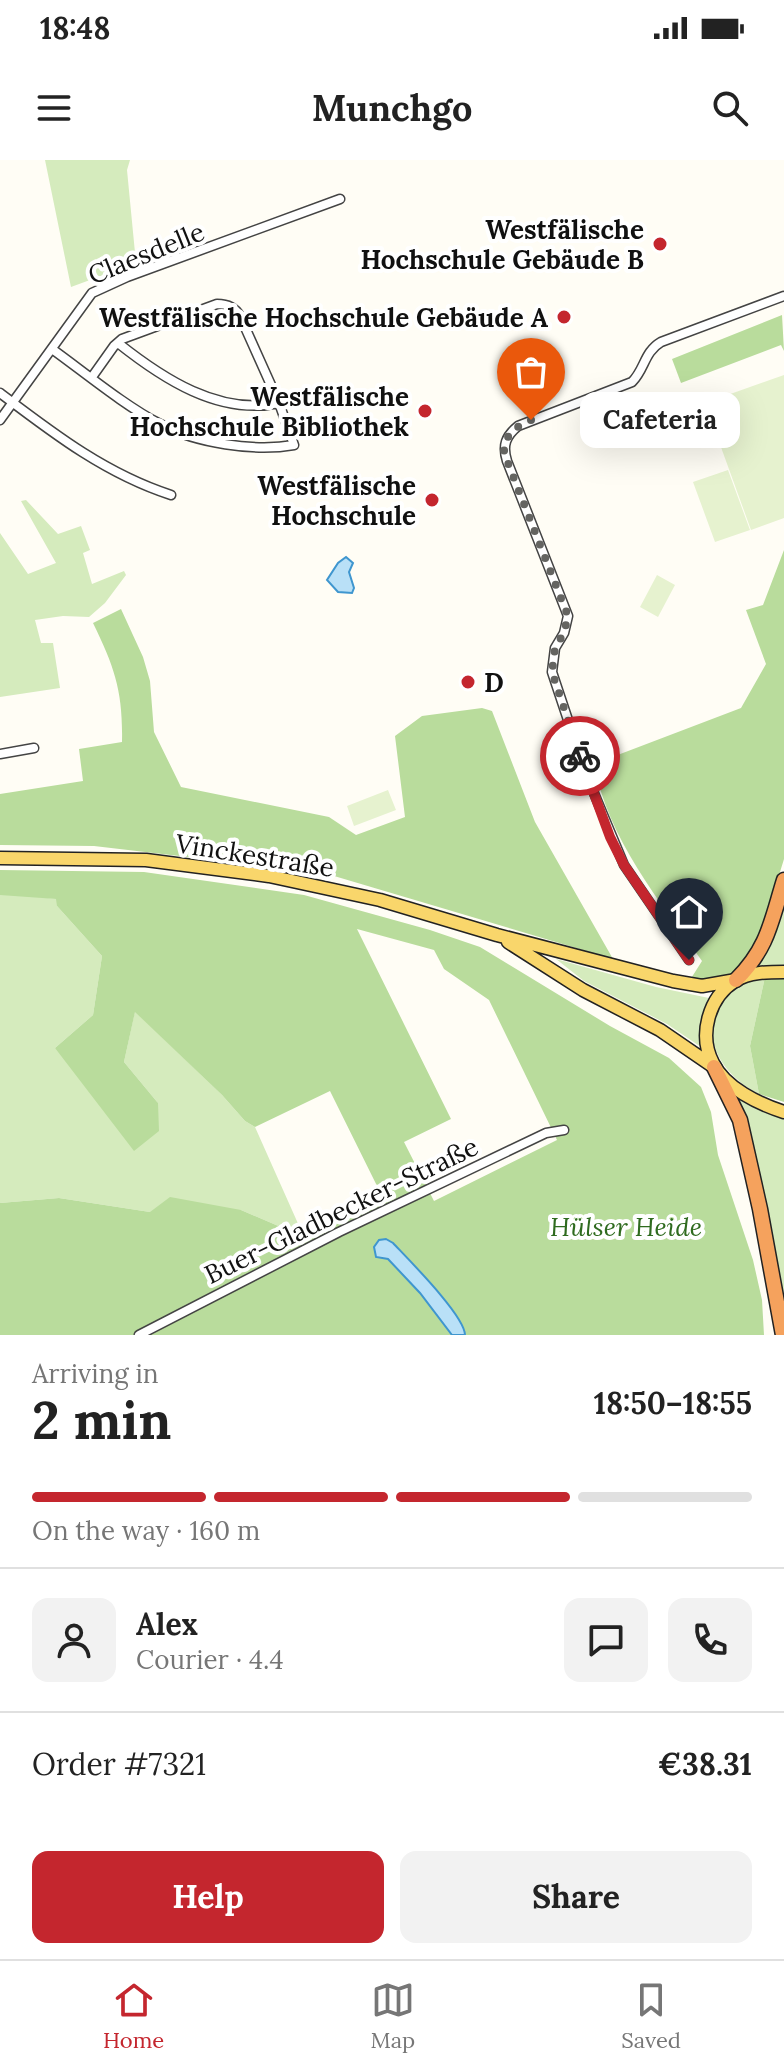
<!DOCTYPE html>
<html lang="en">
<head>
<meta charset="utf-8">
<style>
	body { margin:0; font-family:Lora,serif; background:#f2f2f2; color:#222; height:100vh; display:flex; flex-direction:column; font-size:30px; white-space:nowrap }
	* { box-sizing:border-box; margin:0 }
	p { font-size:26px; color:#767676 }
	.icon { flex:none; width:44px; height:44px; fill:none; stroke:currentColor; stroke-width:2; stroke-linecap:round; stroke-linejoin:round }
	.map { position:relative; height:1175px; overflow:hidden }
	.panel { display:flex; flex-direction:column; background:#fff; flex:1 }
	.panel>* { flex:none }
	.pin { position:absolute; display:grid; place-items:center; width:68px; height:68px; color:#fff; margin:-82px -34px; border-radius:50% 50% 50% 0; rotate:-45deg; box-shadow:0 0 8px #0007 }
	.pin .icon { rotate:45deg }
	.courier { position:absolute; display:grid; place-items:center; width:80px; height:80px; margin:-40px; border:6px solid #c4262e; border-radius:50%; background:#fff; color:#222; box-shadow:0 2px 10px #0007 }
	.bubble { position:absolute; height:56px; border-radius:16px; background:#fff; box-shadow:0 8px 32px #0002; font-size:26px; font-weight:700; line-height:56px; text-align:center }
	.head em { font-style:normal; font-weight:700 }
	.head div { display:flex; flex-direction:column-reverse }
	.head { display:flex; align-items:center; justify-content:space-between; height:136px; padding:0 32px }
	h1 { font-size:52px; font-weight:700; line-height:60px }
	.bar { display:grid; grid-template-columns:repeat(4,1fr); gap:12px 8px; align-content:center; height:96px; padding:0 32px }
	.bar i { height:10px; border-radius:6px; background:#e0e0e0 }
	.bar .on { background:#c4262e }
	.bar p { grid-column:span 4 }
	.line { display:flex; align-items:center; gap:20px; padding:0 32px; border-top:2px solid #e0e0e0 }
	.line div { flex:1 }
	.round { display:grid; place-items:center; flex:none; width:84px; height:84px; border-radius:16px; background:#f2f2f2 }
	.action { display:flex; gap:16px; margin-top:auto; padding:16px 32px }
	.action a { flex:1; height:92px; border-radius:16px; background:#c4262e; color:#fff; font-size:32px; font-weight:700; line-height:92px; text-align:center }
	.action a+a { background:#f2f2f2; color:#222 }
	.status { display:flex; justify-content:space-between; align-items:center; height:56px; padding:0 40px; background:#fff; direction:ltr }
	.status svg { height:22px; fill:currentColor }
	header { display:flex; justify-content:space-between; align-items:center; height:104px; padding:0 32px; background:#fff; font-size:36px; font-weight:700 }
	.tab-bar { display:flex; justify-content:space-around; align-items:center; height:112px; border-top:2px solid #e0e0e0; background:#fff; font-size:22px; color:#767676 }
	.tab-bar a { display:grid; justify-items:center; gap:4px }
	.tab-bar .on { color:#c4262e }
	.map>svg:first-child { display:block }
	.green { fill:#d5ebbd }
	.forest { fill:#b9dc9c; fill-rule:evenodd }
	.pitch { fill:#e6f2cf }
	.water { fill:#b9e0f7; stroke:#3f96cf; stroke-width:2 }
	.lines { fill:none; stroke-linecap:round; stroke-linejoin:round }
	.minor-casing { stroke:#444; stroke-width:11 }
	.primary-casing { stroke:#222; stroke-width:15 }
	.motorway-casing { stroke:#222; stroke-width:17 }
	.minor { stroke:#fff; stroke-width:8 }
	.primary { stroke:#f9d66b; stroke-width:12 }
	.motorway { stroke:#f5a25d; stroke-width:14 }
	.done { stroke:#646461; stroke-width:8; stroke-dasharray:0 14.4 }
	.route { stroke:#c4262e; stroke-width:10 }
	.poi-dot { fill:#c4262e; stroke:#fff; stroke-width:3 }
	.labels { text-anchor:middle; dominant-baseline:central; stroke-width:8; stroke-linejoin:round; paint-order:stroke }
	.poi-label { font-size:26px; font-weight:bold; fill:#111; stroke:#fff; text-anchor:end }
	.street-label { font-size:26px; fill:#111; stroke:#fff }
	.park-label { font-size:26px; font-style:italic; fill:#2f6b1f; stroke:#fff }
</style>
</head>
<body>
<div class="status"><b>18:48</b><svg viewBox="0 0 49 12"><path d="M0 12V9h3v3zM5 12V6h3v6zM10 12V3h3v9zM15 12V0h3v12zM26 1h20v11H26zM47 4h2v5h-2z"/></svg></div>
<header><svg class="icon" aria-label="menu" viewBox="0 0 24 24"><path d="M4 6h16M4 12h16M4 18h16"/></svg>Munchgo<svg class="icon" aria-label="search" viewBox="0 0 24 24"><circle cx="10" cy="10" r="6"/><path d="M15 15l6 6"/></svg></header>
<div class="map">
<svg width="784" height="1175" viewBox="0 0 784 1175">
	<rect width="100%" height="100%" fill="#fffdf5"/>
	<path class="green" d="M45 0H130L127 10 136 103 71 127Z
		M26 340 58 374 81 366 90 390 83 393 92 424 124 411 126 415 105 443 89 457 63 456 35 460 41 483H53L60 528 0 537V373L28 414 56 403 21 341Z
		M11 734 57 739V746L102 796 93 855 55 888 158 943 124 902 135 851 222 935 245 961 255 967 304 1077 241 1050 150 1052 59 1038 0 1043V735Z
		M784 735V805L759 806 769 785Z
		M556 799 656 827 709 838 700 865 701 887 667 864 584 821Z
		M765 817 750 886 759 934C698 903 693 834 765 817Z
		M738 938 784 959V1162L743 954Z"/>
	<path class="forest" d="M782 155 784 191 781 185 681 223 672 199Z
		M784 390V699L759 780 739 812 722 820H690L702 801C659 740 608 679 594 604L741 548 766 504 746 450 763 445Z
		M121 449 143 497 150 521 154 572 181 627 329 657 356 675 405 657 395 576 422 556 482 548 492 551 535 662 613 799 324 713 94 686 0 685V634L83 621 79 589 122 582C123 532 115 508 93 463Z
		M0 710 144 712 304 735 430 770 480 787 610 866 669 898 701 927 711 952 718 995 753 1100 762 1140 764 1175H0V1043L59 1038 150 1052 170 1037 241 1050 304 1077 383 1038 330 931 255 967 245 961 222 935 135 852 124 902 158 943 159 971 134 991 55 888 93 855 102 796 57 746 56 739 0 735ZM357 769 434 790 444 809 489 840 557 980 434 1041 404 982 451 959Z
		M765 817 784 819V942L759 934 750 886Z"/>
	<path class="pitch" d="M784 215V358L751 370 705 243Z
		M728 310 750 370 715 382 693 322Z
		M657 415 675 425 658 457 640 447Z
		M388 630 396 650 354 666 347 646Z"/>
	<path class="water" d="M346 397 353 403 349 412 354 428 352 433 338 432 327 420 338 403Z
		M386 1079 393 1083C409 1100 465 1156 465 1175H452L420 1133 388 1099 376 1097 374 1087 379 1080Z"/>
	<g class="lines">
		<defs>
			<path id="minor" d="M118 183C162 218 219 256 279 243
				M52 189C84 212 125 246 160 264 196 283 254 292 294 285L279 243 240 156C235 147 227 144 217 144L122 179 114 186 92 217
				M0 233C54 274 106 314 171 335
				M0 260 92 133 127 117 340 39
				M0 594 34 588
				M689 800 624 705 586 614 552 512 555 488 564 473 568 456 507 301C502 285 506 276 518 266L632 222C645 209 644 192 661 182L784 136
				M139 1175 339 1072 546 973 564 970"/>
			<path id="primary" d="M0 698 146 700 269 716 380 740 497 775 673 821 702 826 736 820
				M508 782 583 830 660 870 714 907
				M784 812C768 812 749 812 735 821 709 837 698 875 713 903 725 928 759 944 784 952"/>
			<path id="motorway" d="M736 820C768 788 771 762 784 720
				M714 907 740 960 760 1049 783 1175"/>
		</defs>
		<use href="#minor" class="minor-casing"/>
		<use href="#primary" class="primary-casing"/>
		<use href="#motorway" class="motorway-casing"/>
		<use href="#minor" class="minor"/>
		<use href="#primary" class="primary"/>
		<use href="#motorway" class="motorway"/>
	</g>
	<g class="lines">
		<path class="done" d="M531 260C515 267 504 275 504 293L568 456 564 473 555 488 552 512 580 596"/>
		<path class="route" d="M580 596 610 677 624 705 689 800"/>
	</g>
	<g class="poi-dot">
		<circle cx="660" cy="84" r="8"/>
		<circle cx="564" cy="157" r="8"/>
		<circle cx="425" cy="251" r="8"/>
		<circle cx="432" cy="340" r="8"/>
		<circle cx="468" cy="522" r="8"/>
	</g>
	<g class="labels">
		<g class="poi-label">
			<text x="644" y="69">Westfälische<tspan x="644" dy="30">Hochschule Gebäude B</tspan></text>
			<text x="548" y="157">Westfälische Hochschule Gebäude A</text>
			<text x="409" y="236">Westfälische<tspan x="409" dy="30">Hochschule Bibliothek</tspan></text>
			<text x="416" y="325">Westfälische<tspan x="416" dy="30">Hochschule</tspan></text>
			<text x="484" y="522" text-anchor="start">D</text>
		</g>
		<g class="street-label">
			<text transform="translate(146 93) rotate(-22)">Claesdelle</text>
			<text transform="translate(255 695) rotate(9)">Vinckestraße</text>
			<text transform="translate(341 1050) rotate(-26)">Buer-Gladbecker-Straße</text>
		</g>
		<g class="park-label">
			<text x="626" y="1066">Hülser Heide</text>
		</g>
	</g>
</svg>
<div class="pin" style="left:531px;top:260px;background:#ea580c"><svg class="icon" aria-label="bag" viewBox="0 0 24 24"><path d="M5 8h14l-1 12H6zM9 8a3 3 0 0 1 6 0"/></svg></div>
<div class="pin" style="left:689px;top:800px;background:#1f2937"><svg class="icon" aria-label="home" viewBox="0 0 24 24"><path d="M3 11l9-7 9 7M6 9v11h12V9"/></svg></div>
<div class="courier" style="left:580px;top:596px"><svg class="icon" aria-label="bike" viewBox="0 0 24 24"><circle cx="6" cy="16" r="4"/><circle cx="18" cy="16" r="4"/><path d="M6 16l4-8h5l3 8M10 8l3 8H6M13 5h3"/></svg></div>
<div class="bubble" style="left:580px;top:232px;width:160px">Cafeteria</div>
</div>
<section class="panel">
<div class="head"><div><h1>2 min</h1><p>Arriving in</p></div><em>18:50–18:55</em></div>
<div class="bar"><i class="on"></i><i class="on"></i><i class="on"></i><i></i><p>On the way · 160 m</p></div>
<div class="line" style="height:144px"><a class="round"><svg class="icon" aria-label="person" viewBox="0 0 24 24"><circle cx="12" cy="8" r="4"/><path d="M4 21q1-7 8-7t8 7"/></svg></a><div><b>Alex</b><p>Courier · 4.4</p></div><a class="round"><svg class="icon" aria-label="chat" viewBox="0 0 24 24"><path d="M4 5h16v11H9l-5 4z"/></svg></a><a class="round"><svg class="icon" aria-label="phone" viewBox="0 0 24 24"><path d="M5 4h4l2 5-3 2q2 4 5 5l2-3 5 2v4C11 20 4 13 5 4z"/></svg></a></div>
<div class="line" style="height:104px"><div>Order #7321</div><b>€38.31</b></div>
<div class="action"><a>Help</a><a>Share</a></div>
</section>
<nav class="tab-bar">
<a class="on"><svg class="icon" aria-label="home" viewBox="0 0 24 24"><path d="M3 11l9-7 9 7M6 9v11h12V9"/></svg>Home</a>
<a><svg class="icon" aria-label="map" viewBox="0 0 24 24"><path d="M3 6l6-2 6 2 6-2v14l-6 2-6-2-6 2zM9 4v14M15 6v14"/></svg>Map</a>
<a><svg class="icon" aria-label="saved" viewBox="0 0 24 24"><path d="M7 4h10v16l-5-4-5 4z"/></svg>Saved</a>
</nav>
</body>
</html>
